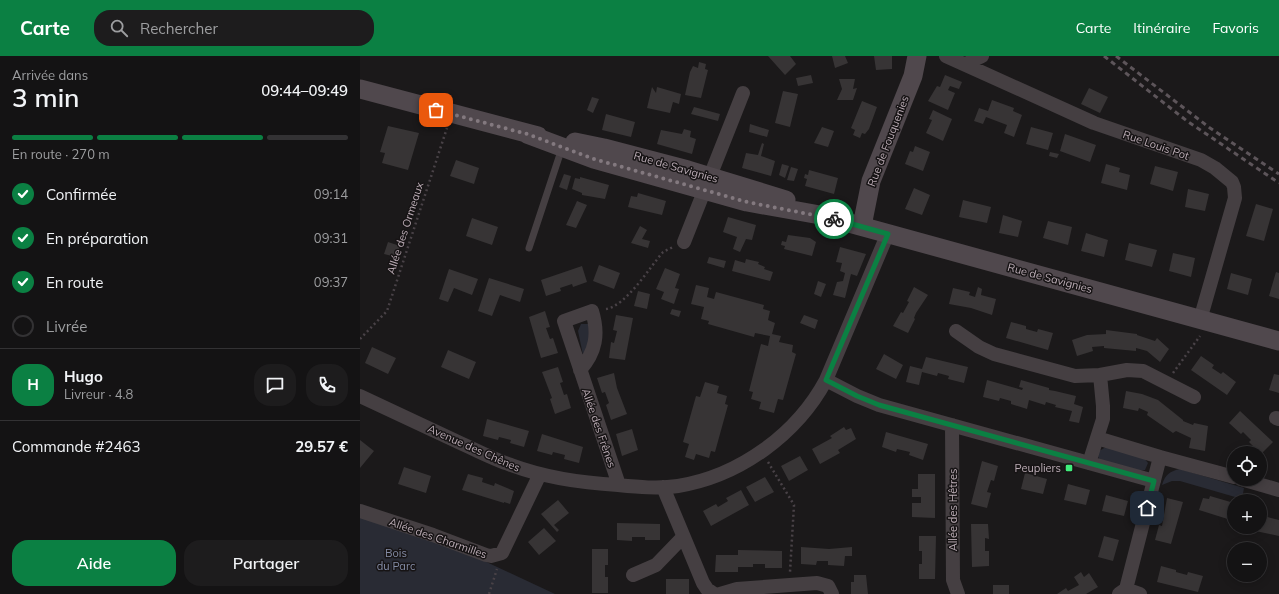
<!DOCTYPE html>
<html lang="fr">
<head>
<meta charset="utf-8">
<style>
	body { margin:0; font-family:Mulish,sans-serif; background:#1d1c1d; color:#f1f3f6; height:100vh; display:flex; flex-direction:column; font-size:15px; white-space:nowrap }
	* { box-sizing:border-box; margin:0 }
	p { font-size:13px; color:#9d9ea0 }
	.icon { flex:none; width:22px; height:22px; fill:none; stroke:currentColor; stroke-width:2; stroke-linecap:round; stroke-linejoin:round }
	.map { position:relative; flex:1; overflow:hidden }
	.panel { display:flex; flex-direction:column; background:#141314; width:360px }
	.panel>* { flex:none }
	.fabs { position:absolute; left:867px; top:390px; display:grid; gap:8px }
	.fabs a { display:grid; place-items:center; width:40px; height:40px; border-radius:50%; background:#141314; box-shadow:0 2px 10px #0003,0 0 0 1px #333234; font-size:20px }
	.pin { position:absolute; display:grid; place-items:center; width:34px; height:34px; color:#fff; margin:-17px; border-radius:8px; box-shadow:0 2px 6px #0006 }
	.courier { position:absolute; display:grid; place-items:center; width:40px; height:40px; margin:-20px; border:3px solid #0b8043; border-radius:50%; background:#fff; color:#222; box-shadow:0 1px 5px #0007 }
	.headline em { font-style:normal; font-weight:600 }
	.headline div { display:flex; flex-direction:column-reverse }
	.headline { display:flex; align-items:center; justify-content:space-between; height:68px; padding:0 12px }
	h1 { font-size:26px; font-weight:600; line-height:30px }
	.bar { display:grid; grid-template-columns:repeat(4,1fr); gap:6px 4px; align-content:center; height:48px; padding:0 12px }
	.bar i { height:5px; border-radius:3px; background:#333234 }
	.bar .active { background:#0b8043 }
	.bar p { grid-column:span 4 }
	.line { display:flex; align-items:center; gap:10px; padding:0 12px; border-top:1px solid #333234 }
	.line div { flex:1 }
	.round { display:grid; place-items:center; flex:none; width:42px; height:42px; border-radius:16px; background:#1d1c1d }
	ol { padding:0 12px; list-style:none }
	li { display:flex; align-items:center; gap:12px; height:44px }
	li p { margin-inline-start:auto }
	li .icon { padding:4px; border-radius:50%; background:#0b8043; color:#fff; stroke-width:4 }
	li:last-child { color:#9d9ea0 }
	li i { width:22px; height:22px; border:2px solid #333234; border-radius:50% }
	.action { display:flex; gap:8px; margin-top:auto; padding:8px 12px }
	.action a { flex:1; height:46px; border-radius:16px; background:#0b8043; color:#fff; font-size:16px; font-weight:600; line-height:46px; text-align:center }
	.action a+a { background:#1d1c1d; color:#f1f3f6 }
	header { display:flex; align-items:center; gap:24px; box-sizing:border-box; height:56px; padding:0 20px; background:#0b8043; color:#fff }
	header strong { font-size:19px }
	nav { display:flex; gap:22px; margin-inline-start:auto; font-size:14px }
	.search { width:280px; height:36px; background:#1d1c1d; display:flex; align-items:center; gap:10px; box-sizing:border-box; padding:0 14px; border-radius:16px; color:#9d9ea0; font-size:15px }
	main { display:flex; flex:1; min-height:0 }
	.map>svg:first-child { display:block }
	.green { fill:#292b34 }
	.building { fill:#373435 }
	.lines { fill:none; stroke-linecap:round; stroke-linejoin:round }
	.path { stroke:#494247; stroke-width:2.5; stroke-dasharray:2 3; stroke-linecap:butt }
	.lane { stroke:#453f42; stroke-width:7 }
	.street { stroke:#453f42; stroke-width:14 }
	.secondary { stroke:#50484d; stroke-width:19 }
	.rail { stroke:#5d555a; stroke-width:3; stroke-dasharray:5 4; stroke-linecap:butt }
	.done { stroke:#83797f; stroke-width:4; stroke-dasharray:0 7.2 }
	.route { stroke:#0b8043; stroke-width:5 }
	.poi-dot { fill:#40ed7c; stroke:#171415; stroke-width:1.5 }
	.labels { text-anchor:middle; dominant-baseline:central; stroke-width:3; stroke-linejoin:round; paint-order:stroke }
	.street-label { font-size:11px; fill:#bbacb5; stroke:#171415 }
	.poi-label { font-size:11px; fill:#bbacb5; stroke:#171415; text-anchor:end }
	.park-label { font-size:11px; fill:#848ca5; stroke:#171415 }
</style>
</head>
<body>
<header>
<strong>Carte</strong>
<div class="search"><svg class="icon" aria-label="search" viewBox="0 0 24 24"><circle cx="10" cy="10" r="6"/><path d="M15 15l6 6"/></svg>Rechercher</div>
<nav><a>Carte</a><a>Itinéraire</a><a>Favoris</a></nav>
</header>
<main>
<section class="panel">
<div class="headline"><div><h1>3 min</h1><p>Arrivée dans</p></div><em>09:44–09:49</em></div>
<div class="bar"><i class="active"></i><i class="active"></i><i class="active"></i><i></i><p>En route · 270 m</p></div>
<ol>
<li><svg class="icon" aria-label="check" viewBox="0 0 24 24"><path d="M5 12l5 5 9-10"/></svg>Confirmée<p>09:14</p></li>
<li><svg class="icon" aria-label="check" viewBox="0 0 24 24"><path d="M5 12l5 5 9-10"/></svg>En préparation<p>09:31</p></li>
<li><svg class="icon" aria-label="check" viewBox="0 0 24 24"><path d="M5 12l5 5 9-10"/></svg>En route<p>09:37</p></li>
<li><i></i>Livrée</li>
</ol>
<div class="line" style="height:72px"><b class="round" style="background:#0b8043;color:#fff">H</b><div><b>Hugo</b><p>Livreur · 4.8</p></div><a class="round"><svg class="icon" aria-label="chat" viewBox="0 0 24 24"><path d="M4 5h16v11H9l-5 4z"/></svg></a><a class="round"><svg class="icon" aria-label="phone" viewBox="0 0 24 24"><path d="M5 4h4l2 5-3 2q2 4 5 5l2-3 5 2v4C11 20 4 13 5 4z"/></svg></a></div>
<div class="line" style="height:52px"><div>Commande #2463</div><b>29.57 €</b></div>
<div class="action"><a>Aide</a><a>Partager</a></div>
</section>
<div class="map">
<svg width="919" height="538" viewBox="0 0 919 538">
	<rect width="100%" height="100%" fill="#1b191a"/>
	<path class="green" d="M221 268H228L231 276 228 297 223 299 218 275Z
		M746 391 784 402 788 407 785 414 777 415 740 404 737 399 739 395Z
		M820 413 884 432 882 443 820 425H812L802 429C805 419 810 415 820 413Z
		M0 452 75 482 195 538H0Z"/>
	<path class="building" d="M408 0H430L436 8 425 19Z
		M472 0H485L488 7 475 12Z
		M514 0H532V13L516 14Z
		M339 6 346 8 345 13 348 14 341 42 325 39 330 16 333 10 338 12Z
		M451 19 453 27 438 30 436 22Z
		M585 19 602 26 599 33 590 30 588 34 595 37 588 54 568 45 577 30 580 31Z
		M479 23H495L493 33 497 32 493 44H477L482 33Z
		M292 31 296 37 297 31 321 38 319 48 313 46 310 57 287 52Z
		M729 32 748 41 740 57 721 48Z
		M423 35 438 38 430 71 415 67Z
		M232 41 239 43 233 57 227 54Z
		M632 44 654 52 653 55 662 59 654 81 644 77 647 69 626 61 623 68 614 65 619 52 628 55Z
		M502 45 517 51 509 73 505 78 502 77 500 82 493 79 495 74 491 72Z
		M334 51 360 58 358 65 331 58Z
		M573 54 592 63 583 85 566 77 572 64 569 63Z
		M246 58 275 66 271 81 242 74Z
		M390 68 409 74 407 81 389 76Z
		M28 70 59 77 48 114 22 107 25 97 20 96Z
		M462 71 474 75 468 91 454 87Z
		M671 71 693 77 688 94 666 88Z
		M324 73 331 75 330 81 336 83 332 98 297 88 301 74 322 78Z
		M705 78 736 89 730 106 700 95Z
		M402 87 404 88 401 100 415 105 411 120 382 112 386 97 398 99Z
		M555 90 570 96 563 115 545 108 550 95 553 96Z
		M690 96 699 98 697 102 689 100Z
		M96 104 119 112 114 128 90 120Z
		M422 108 429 110 425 122 419 119Z
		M746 108 760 112 759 116 770 119 767 134 741 127Z
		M795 110 818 116 813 135 790 128Z
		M431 111 438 113 434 125 427 124Z
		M449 114 478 122 474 138 445 130 447 123 444 122 445 118 448 119Z
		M204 118 211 120 207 134 199 131Z
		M220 121 249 129 245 143 222 139V137L212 133 215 122 220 123Z
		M554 132 570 139 562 159 545 153Z
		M828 133 849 138 845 155 825 151Z
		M278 137 306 145 302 159 268 151 271 140 277 141Z
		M603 144 631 151 627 167 599 161Z
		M217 145 227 149 216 172 206 169Z
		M896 148 913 153 904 185 886 180Z
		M643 159 662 165 658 181 639 177Z
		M368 161 396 169 392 184 386 183 380 196 373 193 377 181 363 176Z
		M112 162 138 171 132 189 106 180Z
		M688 165 712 171 708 189 683 182Z
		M280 170 287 174 282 183 290 185 288 192 271 187Z
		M726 177 748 184 744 201 721 195Z
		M428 179 450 182 456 186 452 200 424 193 425 190 421 189 422 185 426 186Z
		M28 186 40 190 36 201 24 198Z
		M769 187 797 194 792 211 765 204Z
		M480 191 506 198 497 220 491 218 485 242 473 239 477 226 483 225 485 217 480 215 482 207 476 206Z
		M813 197 835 202 831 221 809 215Z
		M349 201 366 205 364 212 347 207Z
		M386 203 399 206 398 208 405 211 404 213 413 216 410 225 372 215 375 204 385 207Z
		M239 209 260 217 254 233 233 225Z
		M222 210 227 226 213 231 212 228 200 232 201 235 186 240 181 224Z
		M305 212 320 218 315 232 319 233 314 248 301 243 304 236 296 233Z
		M89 213 118 223 112 239 94 232 88 246 79 243Z
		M916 216 919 217V243L909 240Z
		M871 217 892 223 888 239 867 233Z
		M129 222 164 233 160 246 140 239 132 260 118 255Z
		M458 225 466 228 461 241 454 238Z
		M336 229 349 232 347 241 354 243 356 236 404 249 403 253 410 255 408 264 415 267 412 278 421 280 419 286 433 289 432 296 436 298 423 344 418 343 414 357 399 353 401 346 391 343 393 336 389 335 401 288 408 290 410 280 395 277 394 281 348 268 349 265 341 263 344 251 331 248Z
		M554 231 568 239 556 257 554 262 555 263 548 277 533 270 541 256 543 257 549 246 547 245Z
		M618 231 622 233 621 239 636 243 632 259 611 252 589 248 593 232 610 236 609 239 615 241Z
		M278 235 290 238 287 253 274 250Z
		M312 253 321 255 319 261 310 258Z
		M185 255 190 271 186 272 190 283 193 282 198 297 181 302 169 261Z
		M256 259 273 262 265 304 249 302 251 286 254 287 257 275 253 274Z
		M444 259 458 264 455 273 440 267Z
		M651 266 666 270V273L677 276 678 273 693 277 688 294 646 282Z
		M746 274 777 278V279L795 285 797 282 809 293 800 306 787 295 776 292V295L744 292V290L732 291 733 295 717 300 712 284 727 279 746 278Z
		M12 291 36 302 28 318 5 307Z
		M88 294 116 306 109 323 81 311Z
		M524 298 543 309 536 323 516 313Z
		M841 300 854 309 852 312 861 318 863 316 876 326 867 339 831 314Z
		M566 301 608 311 604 327 588 323 589 320 578 317 577 320 562 316 559 329 546 326 550 310 562 313Z
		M198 311 203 326 200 327 204 339 207 338 211 352 195 358 190 343 192 342 182 316Z
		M254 317 257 332 267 358 251 364 246 349 249 347 245 336 242 337 237 322Z
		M914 318 919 319V337L909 334Z
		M627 324 662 334 663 332 659 331 661 324 689 332V334L695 335 716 340 714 348 723 351 719 367 709 365 712 355 695 351 696 349 686 346 685 349 669 344 667 353 651 348V345L640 342 639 345 623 341Z
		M345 326 359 330 357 337 367 340 365 348 368 349 355 396 351 395 349 402 336 398 334 404 325 401 329 388 323 386 336 340 340 341Z
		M766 335 782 338 798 344 823 364V365L833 369 834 367 848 370 845 395 829 392 831 382 816 375 813 377 787 359 788 356 779 352 778 355 763 352Z
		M880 355 913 386 901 398 889 386 891 384 883 376 881 378 869 367Z
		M127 363 169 375 164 391 150 387 151 384 139 381 138 384 123 380Z
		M484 371 486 374 491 372 496 383 478 394 480 397 460 408 452 393 472 382 470 380Z
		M272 373 278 394 262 400 256 378Z
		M526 376 568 388 563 404 549 399 550 396 537 393 536 396 522 391Z
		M182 378 223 391 219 407 204 403 205 399 193 396 192 399 177 395Z
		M0 384 14 395 0 412Z
		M440 400 448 414 429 425 421 410Z
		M622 405 638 410 634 425 631 424 627 436 631 437 627 452 611 448Z
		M44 411 71 420 66 437 38 428Z
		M665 417 687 423 683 438 661 433Z
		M108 418 123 422 122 426 134 430 135 427 154 435 150 448 144 446V447L102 434Z
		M558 418H575V462L552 461V447H561V441H552V433H558Z
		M405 421 414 436 395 446 386 431Z
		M708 428 730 434 726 449 704 444Z
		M381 434 389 449 351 470 343 455 356 448 358 451 368 445 366 442Z
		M746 439 768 445 764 460 742 455Z
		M850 440 874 447V465L839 454 843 442 849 443Z
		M807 442 823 446 811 488 795 484 799 469 802 470Z
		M198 444 209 457 194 469 199 474 197 476 181 458Z
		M900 459 919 464V480L886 473V471H900Z
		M257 467 300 468V484H285V481H272V485L257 484Z
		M611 468H628L629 483 625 482V495H629V510L612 511Z
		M184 472 196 485 179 499 168 486Z
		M559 480H576L575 523H559V508H562V495H559Z
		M744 480 759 484 753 505 738 501Z
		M441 491 469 493 492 491V500H485L484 510 468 509V505H457L456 509 441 508Z
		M232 493H248V509H245V521H248V537H232Z
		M378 494 422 495V512H405V508H393V511H378V516H355L356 499H378Z
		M801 510 816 514V516L827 519 828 516 843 520 838 536 797 526Z
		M721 516 724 521 729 517 738 531 726 538H697L706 532 708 535 719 529 714 521Z
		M494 519H506L508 538H491V526H494Z
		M306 523H329V538H306Z
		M633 529H649V538H633Z"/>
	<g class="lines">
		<path class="path" d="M246 253C266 250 290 211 303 196L313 191
			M0 283 27 255 87 72
			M813 317 840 280
			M408 406 434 449 430 516
			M129 538 137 513"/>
		<path class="lane" d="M169 192 202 92"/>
		<path class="street" d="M586 0 734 67 841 104 855 112 872 126 874 131 875 142 840 264
			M606 8 622 0
			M324 186 383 37
			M596 275 619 291 634 298 715 320 740 319 743 350V363L729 407
			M220 314C236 296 239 278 232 255L204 265 259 429
			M740 319 767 314 783 315 834 341
			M466 324 497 340 519 349 794 425
			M0 340C32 355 64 370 96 385 114 393 132 403 151 409 186 422 221 427 258 429 278 431 298 433 318 430 380 420 437 378 466 324L528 177
			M916 362 919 363
			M592 369 593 524 598 538
			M737 382 800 401
			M881 423 919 434
			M303 431 343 527 347 533 354 538
			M0 455 73 479 126 499 131 500 142 497 180 418
			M273 519 296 509 323 481
			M766 533 780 538
			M360 538 377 533 457 527 468 530 472 538
			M759 538 766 533 800 401 874 421"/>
		<path class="secondary" d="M0 33 178 80
			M167 78 234 103 387 146 460 159 919 285
			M215 86 244 92 328 114 426 144
			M502 170 511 125 553 20 557 0"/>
		<path class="rail" d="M744 0 827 65 919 127
			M756 0 850 72 919 118"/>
	</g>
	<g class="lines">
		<path class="done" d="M76 54 167 78 234 103 387 146 474 163"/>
		<path class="route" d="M474 163 528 178 466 324 497 340 519 349 794 425 787 452"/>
	</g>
	<rect class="poi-dot" x="705" y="408" width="8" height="8" rx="2"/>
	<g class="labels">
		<g class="street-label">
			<text transform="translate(528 85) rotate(-69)">Rue de Fouquenies</text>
			<text transform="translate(796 89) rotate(19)">Rue Louis Pot</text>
			<text transform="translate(316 111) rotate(16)">Rue de Savignies</text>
			<text transform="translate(45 172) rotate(-72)">Allée des Ormeaux</text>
			<text transform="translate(690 222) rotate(15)">Rue de Savignies</text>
			<text transform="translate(239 372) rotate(71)">Allée des Frênes</text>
			<text transform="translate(114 392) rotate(24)">Avenue des Chênes</text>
			<text transform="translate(593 454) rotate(-90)">Allée des Hêtres</text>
			<text transform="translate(78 482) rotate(19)">Allée des Charmilles</text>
		</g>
		<g class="poi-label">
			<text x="701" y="412">Peupliers</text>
		</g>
		<g class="park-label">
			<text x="36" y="497">Bois<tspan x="36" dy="13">du Parc</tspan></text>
		</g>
	</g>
</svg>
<div class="fabs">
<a><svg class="icon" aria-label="locate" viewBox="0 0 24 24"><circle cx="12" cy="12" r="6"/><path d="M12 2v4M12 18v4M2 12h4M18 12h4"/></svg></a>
<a>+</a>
<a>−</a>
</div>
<div class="pin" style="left:76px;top:54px;background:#ea580c"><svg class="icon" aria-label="bag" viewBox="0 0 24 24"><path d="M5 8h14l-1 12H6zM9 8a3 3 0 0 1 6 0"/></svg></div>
<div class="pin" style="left:787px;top:452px;background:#1f2937"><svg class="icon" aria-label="home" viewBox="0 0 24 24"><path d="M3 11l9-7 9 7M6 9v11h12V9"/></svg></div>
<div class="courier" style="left:474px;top:163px"><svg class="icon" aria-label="bike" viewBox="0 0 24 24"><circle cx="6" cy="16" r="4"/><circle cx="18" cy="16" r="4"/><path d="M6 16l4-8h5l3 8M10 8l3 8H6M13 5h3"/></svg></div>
</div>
</main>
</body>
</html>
